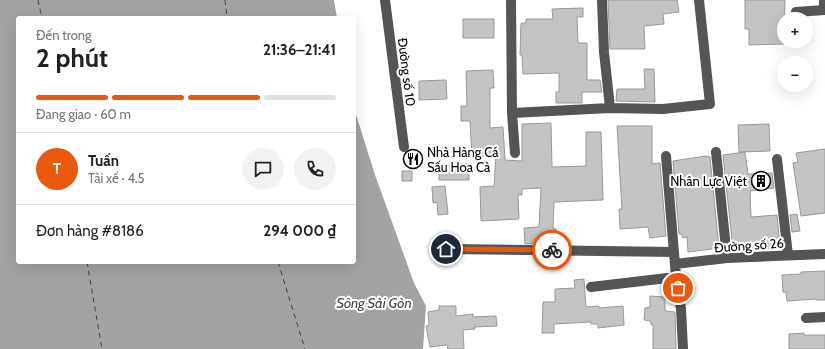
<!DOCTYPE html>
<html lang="vi">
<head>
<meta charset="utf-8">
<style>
	body { margin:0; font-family:Cabin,sans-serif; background:#f2f2f2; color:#222; height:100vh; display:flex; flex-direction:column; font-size:15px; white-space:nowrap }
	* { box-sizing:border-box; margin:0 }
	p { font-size:13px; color:#767676 }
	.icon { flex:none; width:22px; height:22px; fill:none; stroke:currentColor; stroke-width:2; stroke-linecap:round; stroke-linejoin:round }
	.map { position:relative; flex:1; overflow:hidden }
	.side { position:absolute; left:16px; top:16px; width:340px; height:248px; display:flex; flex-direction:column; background:#fff; border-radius:4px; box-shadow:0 4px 16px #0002 }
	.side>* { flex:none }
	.tools { position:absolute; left:777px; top:12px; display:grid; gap:8px }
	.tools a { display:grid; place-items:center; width:36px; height:36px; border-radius:50%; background:#fff; box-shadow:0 4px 16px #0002; font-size:20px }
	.pin { position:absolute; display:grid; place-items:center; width:34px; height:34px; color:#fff; margin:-17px; border:2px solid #fff; border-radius:50%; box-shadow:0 1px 4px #0007 }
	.courier { position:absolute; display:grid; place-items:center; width:40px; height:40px; margin:-20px; border:3px solid #ea580c; border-radius:50%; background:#fff; color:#222; box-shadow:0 1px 5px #0007 }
	.overview em { font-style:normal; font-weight:700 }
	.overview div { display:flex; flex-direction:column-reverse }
	.overview { display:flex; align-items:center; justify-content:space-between; height:68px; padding:0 20px }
	h1 { font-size:26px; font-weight:700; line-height:30px }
	.bar { display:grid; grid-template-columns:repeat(4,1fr); gap:6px 4px; align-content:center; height:48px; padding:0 20px }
	.bar i { height:5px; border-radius:3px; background:#e0e0e0 }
	.bar .current { background:#ea580c }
	.bar p { grid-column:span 4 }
	.line { display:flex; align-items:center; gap:10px; padding:0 20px; border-top:1px solid #e0e0e0 }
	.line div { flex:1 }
	.round { display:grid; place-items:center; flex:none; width:42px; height:42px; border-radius:21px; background:#f2f2f2 }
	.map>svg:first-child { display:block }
	.water { fill:#a3a3a3 }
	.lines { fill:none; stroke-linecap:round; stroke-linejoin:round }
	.ferry { stroke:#444; stroke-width:1; stroke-dasharray:5 4; stroke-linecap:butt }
	.building { fill:#c4c4c4; stroke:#999 }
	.minor { stroke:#555; stroke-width:10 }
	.done { stroke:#595959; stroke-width:4; stroke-dasharray:0 7.2 }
	.route { stroke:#ea580c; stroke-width:5 }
	.labels { text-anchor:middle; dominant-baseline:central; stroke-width:4; stroke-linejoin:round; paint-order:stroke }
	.street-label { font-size:13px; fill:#000; stroke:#fff }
	.poi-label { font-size:13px; fill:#000; stroke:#fff; text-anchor:start }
	.water-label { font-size:14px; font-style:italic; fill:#444; stroke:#fff }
</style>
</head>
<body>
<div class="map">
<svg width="825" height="349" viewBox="0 0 825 349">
	<rect width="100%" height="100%" fill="#fff"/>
	<path class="water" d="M0 0H334L337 18H18V262H354V108L375 175 414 283 426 306 423 349H0Z"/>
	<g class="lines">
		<path class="ferry" d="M38 0 42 18
			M225 0 227 18
			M87 262 102 349
			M278 262 305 349"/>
	</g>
	<path class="building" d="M608 0H677L679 12 663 14 664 24 644 26 645 49H610Z
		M745 0H785L784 44 749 45V29H745Z
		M583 8V17H577L578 43H587V80H600L602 92H582V103H556V92H559V73L523 74 522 55H520L521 23H526V19H553L552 9Z
		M463 19H494V38H463Z
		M644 69H654L655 102 616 101 617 89H645Z
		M493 70 494 88H490V128L503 127 505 160 522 161V124L551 123 552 167 586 166V132H601L603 200 554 202 553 229H556V238L544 239V243L525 244 524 228 539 227 541 188 522 189V195H518L519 219 481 221 480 187 494 186 496 155 472 157 470 121H461V106H467L466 71Z
		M446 80 447 99 419 100V81Z
		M769 124 770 151 739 152 738 125Z
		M617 126H652V164L660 163 666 236 650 238 648 227 620 229 619 209H622Z
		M825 149V213L801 216 793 163 798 162 796 153Z
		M745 152 748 174 772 173 774 188 750 191 751 217 777 215 780 248 733 250 723 155Z
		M706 156 710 157 719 248 688 252 687 237 683 238 682 234H679L673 161Z
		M469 164V180H439V165Z
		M402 171H412V181H402Z
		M445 186 448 214 438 215 437 202 433 203 432 187Z
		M797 214 800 231 792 232 790 215Z
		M825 271V300H816V299L787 301 786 292H783L782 275 801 274V272Z
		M584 279 586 307 599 306V308L623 306 624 325 598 328V324H591V322L554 324V333H542L543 302H555V289L575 288 574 280Z
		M650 296 665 297V311L675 312 676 349H653V325H651V321L644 320 645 308 650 307Z
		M439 306H456V316L473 314V317L496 316 497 326 474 327 475 329 463 330 464 349H448L447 345 430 347 426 326 429 325 428 312 439 310Z
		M804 333V335H825V349H789V334Z"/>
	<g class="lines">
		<path class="minor" d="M385 0 404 147
			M511 0 512 113 515 153
			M602 0 604 52 610 108
			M796 19V12L824 10V0
			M797 41V42
			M512 113 610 108 663 109 710 104 699 0
			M716 152 727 258
			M666 156 676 277 681 309 683 349
			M777 159 788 255
			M447 249 674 252
			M675 264 727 258 825 254
			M591 287 676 277
			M806 318 825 317"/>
	</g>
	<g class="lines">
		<path class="done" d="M552 250 674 252 678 288"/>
		<path class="route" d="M446 249 552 250"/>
	</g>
	<defs>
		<symbol id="restaurant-ring" viewBox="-11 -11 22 22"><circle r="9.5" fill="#fff" stroke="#000" stroke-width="1.5"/><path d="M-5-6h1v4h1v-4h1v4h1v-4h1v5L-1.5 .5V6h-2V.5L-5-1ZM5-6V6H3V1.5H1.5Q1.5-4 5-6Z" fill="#000"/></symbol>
		<symbol id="building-ring" viewBox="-11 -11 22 22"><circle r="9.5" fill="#fff" stroke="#000" stroke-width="1.5"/><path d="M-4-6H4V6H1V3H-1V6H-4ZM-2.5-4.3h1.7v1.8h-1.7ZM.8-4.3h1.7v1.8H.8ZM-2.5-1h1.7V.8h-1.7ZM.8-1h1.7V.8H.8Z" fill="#000"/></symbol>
	</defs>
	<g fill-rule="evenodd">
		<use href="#restaurant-ring" x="402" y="148" width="22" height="22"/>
		<use href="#building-ring" x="750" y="170" width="22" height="22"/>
	</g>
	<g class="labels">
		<g class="street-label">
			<text transform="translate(407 72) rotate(83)">Đường số 10</text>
			<text transform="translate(749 245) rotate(-4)">Đường số 26</text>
		</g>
		<g class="poi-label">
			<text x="427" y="152">Nhà Hàng Cá<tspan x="427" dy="15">Sấu Hoa Cà</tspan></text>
			<text x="747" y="181" text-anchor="end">Nhân Lực Việt</text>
		</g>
		<g class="water-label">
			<text x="374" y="303">Sông Sài Gòn</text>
		</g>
	</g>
</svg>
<div class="tools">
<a>+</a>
<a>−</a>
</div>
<div class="pin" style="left:678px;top:288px;background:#ea580c"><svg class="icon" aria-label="bag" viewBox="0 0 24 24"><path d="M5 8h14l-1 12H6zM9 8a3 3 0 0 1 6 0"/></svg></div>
<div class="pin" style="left:446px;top:249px;background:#1f2937"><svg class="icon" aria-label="home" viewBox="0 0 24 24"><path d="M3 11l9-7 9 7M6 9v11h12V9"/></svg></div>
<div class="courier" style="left:552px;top:250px"><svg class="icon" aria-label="bike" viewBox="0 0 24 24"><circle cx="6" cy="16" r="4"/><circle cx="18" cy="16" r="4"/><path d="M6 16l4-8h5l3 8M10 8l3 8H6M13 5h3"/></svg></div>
<section class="side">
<div class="overview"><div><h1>2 phút</h1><p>Đến trong</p></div><em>21:36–21:41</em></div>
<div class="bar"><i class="current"></i><i class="current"></i><i class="current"></i><i></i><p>Đang giao · 60 m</p></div>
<div class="line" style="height:72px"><b class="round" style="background:#ea580c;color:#fff">T</b><div><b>Tuấn</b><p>Tài xế · 4.5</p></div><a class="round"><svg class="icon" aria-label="chat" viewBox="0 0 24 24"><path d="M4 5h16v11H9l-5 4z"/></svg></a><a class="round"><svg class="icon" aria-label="phone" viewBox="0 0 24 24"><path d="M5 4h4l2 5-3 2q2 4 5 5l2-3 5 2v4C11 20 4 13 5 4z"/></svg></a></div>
<div class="line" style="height:52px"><div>Đơn hàng #8186</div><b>294 000 ₫</b></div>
</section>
</div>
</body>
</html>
